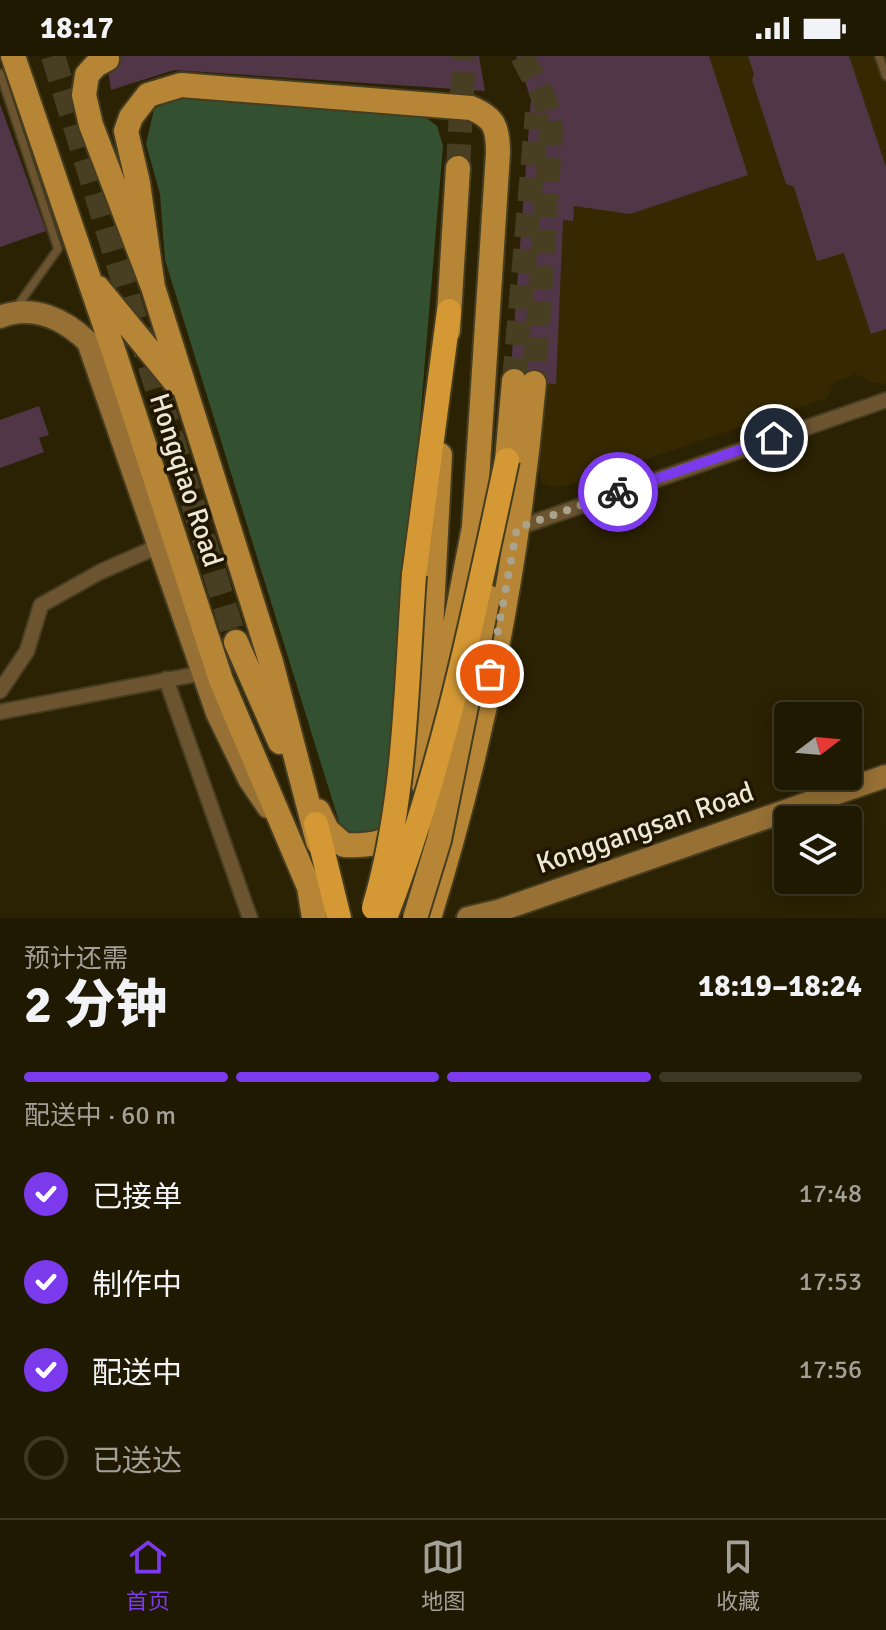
<!DOCTYPE html>
<html lang="zh">
<head>
<meta charset="utf-8">
<style>
	body { margin:0; font-family:Signika,"Noto Sans SC",sans-serif; background:#2d2611; color:#f1f3f6; height:100vh; display:flex; flex-direction:column; font-size:30px; white-space:nowrap }
	* { box-sizing:border-box; margin:0 }
	p { font-size:26px; color:#a2a099 }
	.icon { flex:none; width:44px; height:44px; fill:none; stroke:currentColor; stroke-width:2; stroke-linecap:round; stroke-linejoin:round }
	.map { position:relative; height:862px; overflow:hidden }
	.panel { display:flex; flex-direction:column; background:#201902; flex:1 }
	.panel>* { flex:none }
	.needle { width:52px; rotate:74deg }
	.fabs { position:absolute; left:774px; top:646px; display:grid; gap:16px }
	.fabs a { display:grid; place-items:center; width:88px; height:88px; border-radius:8px; background:#201902; box-shadow:0 4px 20px #0003,0 0 0 2px #3d3824; font-size:40px }
	.pin { position:absolute; display:grid; place-items:center; width:68px; height:68px; color:#fff; margin:-34px; border:4px solid #fff; border-radius:50%; box-shadow:0 2px 8px #0007 }
	.courier { position:absolute; display:grid; place-items:center; width:80px; height:80px; margin:-40px; border:6px solid #7c3aed; border-radius:50%; background:#fff; color:#222; box-shadow:0 2px 10px #0007 }
	.head em { font-style:normal; font-weight:800 }
	.head div { display:flex; flex-direction:column-reverse }
	.head { display:flex; align-items:center; justify-content:space-between; height:136px; padding:0 24px }
	h1 { font-size:52px; font-weight:800; line-height:60px }
	.bar { display:grid; grid-template-columns:repeat(4,1fr); gap:12px 8px; align-content:center; height:96px; padding:0 24px }
	.bar i { height:10px; border-radius:6px; background:#3d3824 }
	.bar .selected { background:#7c3aed }
	.bar p { grid-column:span 4 }
	ol { padding:0 24px; list-style:none }
	li { display:flex; align-items:center; gap:24px; height:88px }
	li p { margin-inline-start:auto }
	li .icon { padding:8px; border-radius:50%; background:#7c3aed; color:#fff; stroke-width:4 }
	li:last-child { color:#a2a099 }
	li i { width:44px; height:44px; border:4px solid #3d3824; border-radius:50% }
	.status { display:flex; justify-content:space-between; align-items:center; height:56px; padding:0 40px; background:#201902; direction:ltr }
	.status svg { height:22px; fill:currentColor }
	.tabs { display:flex; justify-content:space-around; align-items:center; height:112px; border-top:2px solid #3d3824; background:#201902; font-size:22px; color:#a2a099 }
	.tabs a { display:grid; justify-items:center; gap:4px }
	.tabs .selected { color:#7c3aed }
	.map>svg:first-child { display:block }
	.built { fill:#362902 }
	.green { fill:#335031 }
	.building { fill:#513648 }
	.lines { fill:none; stroke-linecap:round; stroke-linejoin:round }
	.primary-tunnel { stroke:#483f23; stroke-width:24; stroke-dasharray:24 12; stroke-linecap:butt }
	.lane-casing { stroke:#463d21; stroke-width:11 }
	.street-casing { stroke:#463d21; stroke-width:18 }
	.secondary-casing { stroke:#463d21; stroke-width:26 }
	.primary-casing { stroke:#463d21; stroke-width:28 }
	.highway-casing { stroke:#463d21; stroke-width:28 }
	.lane { stroke:#6c5431; stroke-width:7 }
	.street { stroke:#6c5431; stroke-width:14 }
	.secondary { stroke:#967035; stroke-width:22 }
	.primary { stroke:#b68536; stroke-width:24 }
	.highway { stroke:#d49835; stroke-width:24 }
	.primary-bridge-casing { stroke:#463d21; stroke-width:28; stroke-linecap:butt }
	.highway-bridge-casing { stroke:#463d21; stroke-width:28; stroke-linecap:butt }
	.primary-bridge { stroke:#b68536; stroke-width:24 }
	.highway-bridge { stroke:#d49835; stroke-width:24 }
	.done { stroke:#a9a28c; stroke-width:8; stroke-dasharray:0 14.4 }
	.route { stroke:#7c3aed; stroke-width:10 }
	.labels { text-anchor:middle; dominant-baseline:central; stroke-width:7; stroke-linejoin:round; paint-order:stroke }
	.street-label { font-size:28px; fill:#ede7d6; stroke:#211700 }
</style>
</head>
<body>
<div class="status"><b>18:17</b><svg viewBox="0 0 49 12"><path d="M0 12V9h3v3zM5 12V6h3v6zM10 12V3h3v9zM15 12V0h3v12zM26 1h20v11H26zM47 4h2v5h-2z"/></svg></div>
<div class="map">
<svg width="886" height="862" viewBox="0 0 886 862">
	<rect width="100%" height="100%" fill="#2b2103"/>
	<path class="built" d="M516 0H886V328L873 327 856 318 835 326 827 342 572 428 555 432 542 427 510 325 531 43Z"/>
	<path class="green" d="M189 36 421 58 437 70 443 90 386 771 345 785 165 204 160 138 146 88 154 53Z"/>
	<path class="building" d="M106 0H479L485 35 174 14 111 34Z
		M516 0H709L748 119 630 158 574 150 573 165 563 164 556 328 510 325 531 43Z
		M748 0H849L886 111V273L871 278 844 197 817 205 794 131 786 128 752 24 754 18Z
		M0 48 46 175 0 191Z
		M39 350 49 379 39 382 44 396 0 412V364Z"/>
	<g class="lines">
		<path class="primary-tunnel" d="M53 0 236 586
			M522 0 545 44 551 74 534 327
			M458 112 464 0
			M514 325 537 57"/>
		<defs>
			<path id="lane" d="M879 0 886 20
				M0 17 58 193 16 252"/>
			<path id="street" d="M517 472 886 344
				M166 623 250 862
				M0 635 27 595 41 549 100 516 161 489
				M0 656 203 617"/>
			<path id="secondary" d="M0 261C33 248 64 263 88 286L217 657 249 723 268 751
				M468 862 498 855 886 720"/>
			<path id="primary" d="M13 0 115 299 221 624 309 831 314 862
				M107 3 96 9 87 19 84 39 91 69 153 231 271 606 318 786
				M153 231 138 127 126 75 131 61 148 39 181 29 471 52C495 62 498 72 498 97L474 471 435 672
				M98 232 176 327
				M448 275 458 112
				M507 404 514 325
				M236 586 280 686
				M423 728 440 399
				M318 755 327 774 344 789C367 790 385 788 404 774
				M429 862C483 689 518 507 534 327"/>
			<path id="highway" d="M414 519 449 255
				M316 768 339 862"/>
		</defs>
		<use href="#lane" class="lane-casing"/>
		<use href="#street" class="street-casing"/>
		<use href="#secondary" class="secondary-casing"/>
		<use href="#primary" class="primary-casing"/>
		<use href="#highway" class="highway-casing"/>
		<use href="#lane" class="lane"/>
		<use href="#street" class="street"/>
		<use href="#secondary" class="secondary"/>
		<use href="#primary" class="primary"/>
		<use href="#highway" class="highway"/>
		<defs>
			<path id="primary-bridge" d="M415 862 439 784 488 541"/>
			<path id="highway-bridge" d="M374 852C406 744 406 631 414 519
				M385 862C442 715 474 558 507 404"/>
		</defs>
		<use href="#primary-bridge" class="primary-bridge-casing"/>
		<use href="#highway-bridge" class="highway-bridge-casing"/>
		<use href="#primary-bridge" class="primary-bridge"/>
		<use href="#highway-bridge" class="highway-bridge"/>
	</g>
	<g class="lines">
		<path class="done" d="M490 618 517 472 618 436"/>
		<path class="route" d="M618 436 774 382"/>
	</g>
	<g class="labels">
		<g class="street-label">
			<text transform="translate(186 424) rotate(72)">Hongqiao Road</text>
			<text transform="translate(645 772) rotate(-19)">Konggangsan Road</text>
		</g>
	</g>
</svg>
<div class="fabs">
<a><svg class="needle" viewBox="-14 -14 28 28"><path d="M0-13l5 13h-10z" fill="#e53935"/><path d="M0 13l5-13h-10z" fill="#a2a099"/></svg></a>
<a><svg class="icon" aria-label="layers" viewBox="0 0 24 24"><path d="M12 4l9 5-9 5-9-5zM3 14l9 5 9-5"/></svg></a>
</div>
<div class="pin" style="left:490px;top:618px;background:#ea580c"><svg class="icon" aria-label="bag" viewBox="0 0 24 24"><path d="M5 8h14l-1 12H6zM9 8a3 3 0 0 1 6 0"/></svg></div>
<div class="pin" style="left:774px;top:382px;background:#1f2937"><svg class="icon" aria-label="home" viewBox="0 0 24 24"><path d="M3 11l9-7 9 7M6 9v11h12V9"/></svg></div>
<div class="courier" style="left:618px;top:436px"><svg class="icon" aria-label="bike" viewBox="0 0 24 24"><circle cx="6" cy="16" r="4"/><circle cx="18" cy="16" r="4"/><path d="M6 16l4-8h5l3 8M10 8l3 8H6M13 5h3"/></svg></div>
</div>
<section class="panel">
<div class="head"><div><h1>2 分钟</h1><p>预计还需</p></div><em>18:19–18:24</em></div>
<div class="bar"><i class="selected"></i><i class="selected"></i><i class="selected"></i><i></i><p>配送中 · 60 m</p></div>
<ol>
<li><svg class="icon" aria-label="check" viewBox="0 0 24 24"><path d="M5 12l5 5 9-10"/></svg>已接单<p>17:48</p></li>
<li><svg class="icon" aria-label="check" viewBox="0 0 24 24"><path d="M5 12l5 5 9-10"/></svg>制作中<p>17:53</p></li>
<li><svg class="icon" aria-label="check" viewBox="0 0 24 24"><path d="M5 12l5 5 9-10"/></svg>配送中<p>17:56</p></li>
<li><i></i>已送达</li>
</ol>
</section>
<nav class="tabs">
<a class="selected"><svg class="icon" aria-label="home" viewBox="0 0 24 24"><path d="M3 11l9-7 9 7M6 9v11h12V9"/></svg>首页</a>
<a><svg class="icon" aria-label="map" viewBox="0 0 24 24"><path d="M3 6l6-2 6 2 6-2v14l-6 2-6-2-6 2zM9 4v14M15 6v14"/></svg>地图</a>
<a><svg class="icon" aria-label="saved" viewBox="0 0 24 24"><path d="M7 4h10v16l-5-4-5 4z"/></svg>收藏</a>
</nav>
</body>
</html>
